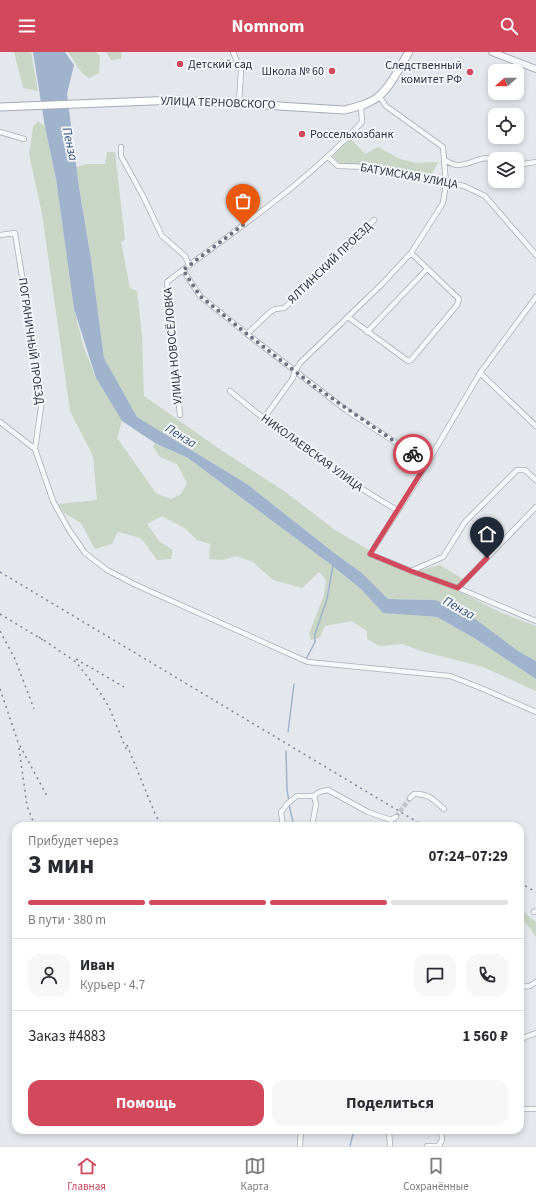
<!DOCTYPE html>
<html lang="ru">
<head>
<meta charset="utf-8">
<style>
	body { margin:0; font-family:"Source Sans 3",sans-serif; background:#f7f7f7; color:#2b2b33; height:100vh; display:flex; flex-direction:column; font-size:15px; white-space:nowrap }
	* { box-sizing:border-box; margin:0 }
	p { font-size:13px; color:#7c7c81 }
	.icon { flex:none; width:22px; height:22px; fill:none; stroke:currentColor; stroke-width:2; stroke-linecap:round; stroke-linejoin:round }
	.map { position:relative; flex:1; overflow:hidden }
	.panel { position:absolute; left:12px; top:770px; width:512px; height:312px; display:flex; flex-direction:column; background:#fff; border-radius:12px; box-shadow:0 2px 6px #0003 }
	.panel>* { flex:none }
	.needle { width:26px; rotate:250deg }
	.fabs { position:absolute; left:488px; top:12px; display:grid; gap:8px }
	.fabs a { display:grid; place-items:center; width:36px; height:36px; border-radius:8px; background:#fff; box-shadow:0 2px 6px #0003; font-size:20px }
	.pin { position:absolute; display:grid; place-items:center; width:34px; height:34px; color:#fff; margin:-41px -17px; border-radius:50% 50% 50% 0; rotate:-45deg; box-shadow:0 0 4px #0007 }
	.pin .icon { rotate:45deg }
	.courier { position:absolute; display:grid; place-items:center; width:40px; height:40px; margin:-20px; border:3px solid #d1495b; border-radius:50%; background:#fff; color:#222; box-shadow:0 1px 5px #0007 }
	.summary em { font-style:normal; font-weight:700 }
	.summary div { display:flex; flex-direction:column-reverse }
	.summary { display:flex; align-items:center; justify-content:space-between; height:68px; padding:0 16px }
	h1 { font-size:26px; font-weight:700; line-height:30px }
	.bar { display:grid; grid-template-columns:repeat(4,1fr); gap:6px 4px; align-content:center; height:48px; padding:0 16px }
	.bar i { height:5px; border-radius:3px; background:#e1e1e2 }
	.bar .selected { background:#d1495b }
	.bar p { grid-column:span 4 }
	.line { display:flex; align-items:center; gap:10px; padding:0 16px; border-top:1px solid #e1e1e2 }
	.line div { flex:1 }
	.round { display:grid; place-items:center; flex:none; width:42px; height:42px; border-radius:12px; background:#f7f7f7 }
	.action { display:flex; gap:8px; margin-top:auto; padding:8px 16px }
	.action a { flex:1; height:46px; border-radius:12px; background:#d1495b; color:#fff; font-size:16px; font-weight:700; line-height:46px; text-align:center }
	.action a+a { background:#f7f7f7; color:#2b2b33 }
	header { display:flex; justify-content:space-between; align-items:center; height:52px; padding:0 16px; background:#d1495b; color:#fff; font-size:18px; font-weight:700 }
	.menu { display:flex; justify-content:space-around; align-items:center; height:56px; border-top:1px solid #e1e1e2; background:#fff; font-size:11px; color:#7c7c81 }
	.menu a { display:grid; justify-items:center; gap:2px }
	.menu .selected { color:#d1495b }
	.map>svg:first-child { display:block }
	.green { fill:#c9d6c5 }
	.water { fill:#9fb4cc }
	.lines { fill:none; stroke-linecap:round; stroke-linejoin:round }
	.stream { stroke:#9fb4cc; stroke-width:1.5 }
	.minor-tunnel { stroke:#bfc3cb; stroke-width:4.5; stroke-dasharray:4.5 2; stroke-linecap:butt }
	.minor-casing { stroke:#a9aeb7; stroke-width:6 }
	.tertiary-casing { stroke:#a9aeb7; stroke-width:8 }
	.primary-casing { stroke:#a3abb8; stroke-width:9 }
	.minor { stroke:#f7f8fa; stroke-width:4.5 }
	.tertiary { stroke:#f7f8fa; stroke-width:6 }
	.primary { stroke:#fff; stroke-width:7 }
	.rail { stroke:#7d8696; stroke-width:1.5; stroke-dasharray:2 4; stroke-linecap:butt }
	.done { stroke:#6c737f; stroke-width:4; stroke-dasharray:0 7.2 }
	.route { stroke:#d1495b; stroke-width:5 }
	.poi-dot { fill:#d1495b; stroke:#f4f6f9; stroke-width:1.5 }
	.labels { text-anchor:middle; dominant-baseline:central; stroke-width:4; stroke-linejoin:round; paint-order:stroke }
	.poi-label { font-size:12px; fill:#2b3445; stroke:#f4f6f9; text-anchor:start }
	.street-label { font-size:12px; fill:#2b3445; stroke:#f4f6f9 }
	.water-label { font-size:13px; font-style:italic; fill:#34527a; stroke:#f4f6f9 }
</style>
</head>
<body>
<header><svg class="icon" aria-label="menu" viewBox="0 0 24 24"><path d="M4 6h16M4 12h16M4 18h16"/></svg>Nomnom<svg class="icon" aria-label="search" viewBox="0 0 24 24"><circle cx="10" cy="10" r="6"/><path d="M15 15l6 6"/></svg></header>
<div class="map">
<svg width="536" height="1094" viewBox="0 0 536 1094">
	<rect width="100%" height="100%" fill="#e4e7ec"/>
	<path class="green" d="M14 0H31L38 39 23 36Z
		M68 0H96L100 4 99 21 89 26C78 20 75 9 68 0Z
		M106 0H122L121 7 111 8Z
		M38 69 45 75 56 127 74 257 83 293 96 326 122 369 117 386 156 441 171 447 181 442 187 431 177 412 160 405 153 395 155 391 188 406 330 512 361 537 383 561 437 565 474 586 536 627V639L483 615 421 599 403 592 379 594 367 587V579L352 569 325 574 319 586 311 588 309 582 324 543 326 528 319 520 302 536 273 528 253 510 236 504 222 508 209 507 210 492 197 488 186 477 162 464 147 472 160 490 173 498 171 507 157 508 141 486 118 480 112 492 95 497 81 471 64 461 58 452 97 448 93 404 70 359 42 162 29 102 33 75Z
		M351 87 365 102 378 95 400 107 416 111 438 110 431 124 340 112 333 104Z
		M107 100H115L125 188 121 190 130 236 137 239 142 283 144 344 224 400 284 439 335 478 369 498 368 503 409 521 440 513 463 527 456 538 502 561 536 574V609L518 599 435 548 388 547 362 521 333 500 247 432 137 365 104 306 91 207 76 115 87 112H105Z
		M520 857 536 870V885L530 876 520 865Z"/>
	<path class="water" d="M33 0H65L74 13 67 42 79 135 91 207 104 306 137 365 247 432 333 500 362 521 388 547 435 548 463 558 518 599 536 609V627L474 586 437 565 383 561 361 537 330 512 188 406 155 391 122 369 96 326 74 257 56 127 45 75Z"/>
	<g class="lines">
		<path class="stream" d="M306 607 315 590V582L327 547 333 513
			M288 680 294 632
			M286 699 287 738 289 749
			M289 753 294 774
			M350 1094 354 1078"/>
		<path class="minor-tunnel" d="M396 765 410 746"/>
		<defs>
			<path id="minor" d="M233 0 241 19 239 51
				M379 44 386 54 443 95 444 108C448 110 452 112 456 113 472 114 479 102 495 108
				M0 80 24 87
				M121 95V104L143 144 162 184 185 204 189 213
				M328 105 338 114 370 115 464 134 485 144 536 203
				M517 113 536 110
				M0 183 15 181 42 348 35 397 53 449 69 478 85 501 107 518 136 533 301 607 308 610 450 624 481 636 536 660
				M183 218 200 244 247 282 346 358 427 411
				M536 245 480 321 415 432 370 502 411 519 458 536 536 569
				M348 265 408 309 411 308 457 253 459 247 411 201
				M367 280 427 217
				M247 282 270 260 275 257 284 256 291 250 353 191 374 168
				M480 321 536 374
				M230 339C283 383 338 424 397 458
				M180 363 167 230C232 180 306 132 362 70L361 54
				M264 366 293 326 295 319 300 311 382 232 411 201 443 151 446 131 444 108
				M0 370 35 397
				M411 519 443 505 465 470 517 418H525L536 428
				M458 536 536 455
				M410 746 414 742C428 741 434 748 444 757
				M283 774 281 760 288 751 297 744H314L319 740 328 738 368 760 391 768 396 765
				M312 774 316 752 314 744
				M534 860 536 859
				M520 935 530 934 536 930
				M520 989 525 985 536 981
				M520 1057H536
				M389 1078 390 1094
				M439 1093 442 1088 441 1078
				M300 1094 301 1078
				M427 1094H440"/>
			<path id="tertiary" d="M492 0 536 17"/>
			<path id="primary" d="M0 55 177 48 344 58C356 55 370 52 379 44 392 33 400 14 409 0"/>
		</defs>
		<use href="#minor" class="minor-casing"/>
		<use href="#tertiary" class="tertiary-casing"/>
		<use href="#primary" class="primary-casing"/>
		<use href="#minor" class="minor"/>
		<use href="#tertiary" class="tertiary"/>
		<use href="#primary" class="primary"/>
		<path class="rail" d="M0 520 424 774
			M0 562 43 588
			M0 579 15 607 34 657
			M39 585 76 610 101 642 109 655 127 699
			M76 607 124 635
			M0 637 18 690 47 744
			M127 693 156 764 163 774
			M19 696 27 754 35 774
			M520 831 536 840"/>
	</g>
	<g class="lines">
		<path class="done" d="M243 173 183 218 200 244 247 282 314 334 413 402"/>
		<path class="route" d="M413 402 427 411 370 502 411 519 458 536 487 506"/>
	</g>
	<g class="poi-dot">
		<circle cx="180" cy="12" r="4"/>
		<circle cx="332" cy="19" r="4"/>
		<circle cx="470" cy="20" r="4"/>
		<circle cx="302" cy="82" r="4"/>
	</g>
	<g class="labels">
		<g class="poi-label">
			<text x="188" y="12">Детский сад</text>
			<text x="462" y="13" text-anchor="end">Следственный<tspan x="462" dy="14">комитет РФ</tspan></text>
			<text x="324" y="19" text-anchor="end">Школа № 60</text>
			<text x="310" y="82">Россельхозбанк</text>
		</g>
		<g class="street-label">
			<text transform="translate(218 51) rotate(2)">УЛИЦА ТЕРНОВСКОГО</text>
			<text transform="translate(409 124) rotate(10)">БАТУМСКАЯ УЛИЦА</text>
			<text transform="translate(330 211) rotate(-44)">ЯЛТИНСКИЙ ПРОЕЗД</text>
			<text transform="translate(31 289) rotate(82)">ПОГРАНИЧНЫЙ ПРОЕЗД</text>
			<text transform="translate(173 294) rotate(-95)">УЛИЦА НОВОСЁЛОВКА</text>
			<text transform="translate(312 401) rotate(36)">НИКОЛАЕВСКАЯ УЛИЦА</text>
		</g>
		<g class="water-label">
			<text transform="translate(70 92) rotate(78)">Пенза</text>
			<text transform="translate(181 384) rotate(32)">Пенза</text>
			<text transform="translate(459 556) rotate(29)">Пенза</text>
		</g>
	</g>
</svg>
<div class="fabs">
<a><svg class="needle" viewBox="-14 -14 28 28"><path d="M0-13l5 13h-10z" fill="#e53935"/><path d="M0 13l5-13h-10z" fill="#7c7c81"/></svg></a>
<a><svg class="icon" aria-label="locate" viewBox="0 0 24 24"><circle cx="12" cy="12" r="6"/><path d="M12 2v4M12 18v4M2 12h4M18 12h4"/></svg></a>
<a><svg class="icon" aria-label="layers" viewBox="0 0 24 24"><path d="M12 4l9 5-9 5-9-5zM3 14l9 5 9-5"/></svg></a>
</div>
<div class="pin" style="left:243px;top:173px;background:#ea580c"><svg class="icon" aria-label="bag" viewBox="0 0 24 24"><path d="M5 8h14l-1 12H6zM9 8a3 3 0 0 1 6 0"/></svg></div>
<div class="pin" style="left:487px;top:506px;background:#1f2937"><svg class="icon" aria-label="home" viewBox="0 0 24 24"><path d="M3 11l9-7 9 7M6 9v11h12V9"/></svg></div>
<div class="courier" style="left:413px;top:402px"><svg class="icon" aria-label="bike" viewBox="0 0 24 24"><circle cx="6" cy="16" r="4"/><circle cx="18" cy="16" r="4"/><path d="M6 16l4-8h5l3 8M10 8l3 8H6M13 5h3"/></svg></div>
<section class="panel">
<div class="summary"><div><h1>3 мин</h1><p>Прибудет через</p></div><em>07:24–07:29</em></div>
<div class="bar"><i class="selected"></i><i class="selected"></i><i class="selected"></i><i></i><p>В пути · 380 m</p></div>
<div class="line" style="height:72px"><a class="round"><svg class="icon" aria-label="person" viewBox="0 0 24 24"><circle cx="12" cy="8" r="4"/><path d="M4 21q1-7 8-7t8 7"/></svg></a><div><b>Иван</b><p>Курьер · 4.7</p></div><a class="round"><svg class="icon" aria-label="chat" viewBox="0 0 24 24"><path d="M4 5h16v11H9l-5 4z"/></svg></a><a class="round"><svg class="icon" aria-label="phone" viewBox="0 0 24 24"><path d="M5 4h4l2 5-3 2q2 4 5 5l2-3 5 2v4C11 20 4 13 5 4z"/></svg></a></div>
<div class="line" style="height:52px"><div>Заказ #4883</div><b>1 560 ₽</b></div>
<div class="action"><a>Помощь</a><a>Поделиться</a></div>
</section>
</div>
<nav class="menu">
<a class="selected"><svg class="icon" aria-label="home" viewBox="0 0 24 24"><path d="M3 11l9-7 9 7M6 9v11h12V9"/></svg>Главная</a>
<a><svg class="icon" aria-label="map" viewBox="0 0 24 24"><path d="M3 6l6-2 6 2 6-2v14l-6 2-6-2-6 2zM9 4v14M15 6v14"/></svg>Карта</a>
<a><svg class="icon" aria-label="saved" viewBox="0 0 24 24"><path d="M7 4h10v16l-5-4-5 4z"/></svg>Сохранённые</a>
</nav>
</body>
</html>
